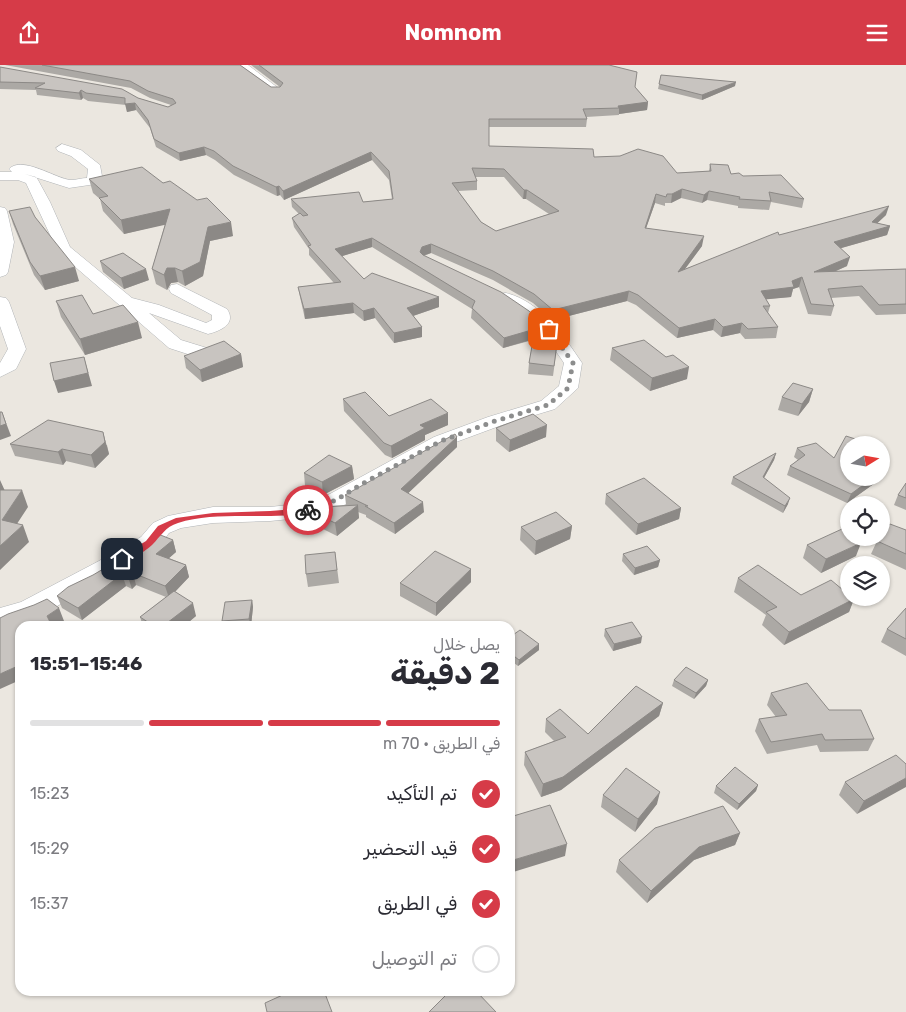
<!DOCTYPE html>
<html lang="ar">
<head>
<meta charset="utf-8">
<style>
	body { margin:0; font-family:Rubik,"Noto Naskh Arabic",sans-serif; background:#f7f7f7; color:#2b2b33; direction:rtl; height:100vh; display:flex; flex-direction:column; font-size:19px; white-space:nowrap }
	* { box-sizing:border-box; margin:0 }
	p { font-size:16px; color:#7c7c81 }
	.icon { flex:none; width:28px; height:28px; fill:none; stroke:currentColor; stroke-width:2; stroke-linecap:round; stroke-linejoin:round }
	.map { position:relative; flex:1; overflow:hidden; direction:ltr }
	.details { position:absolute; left:15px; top:556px; width:500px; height:375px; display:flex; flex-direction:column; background:#fff; border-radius:15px; box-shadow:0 1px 4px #0004; direction:rtl }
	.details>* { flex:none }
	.needle { width:32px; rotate:79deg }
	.fabs { position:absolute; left:840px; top:371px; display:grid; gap:10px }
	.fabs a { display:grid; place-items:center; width:50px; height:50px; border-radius:50%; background:#fff; box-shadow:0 1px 4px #0004; font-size:25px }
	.pin { position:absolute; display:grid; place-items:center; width:42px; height:42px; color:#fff; margin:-21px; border-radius:10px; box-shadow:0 2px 8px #0006 }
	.courier { position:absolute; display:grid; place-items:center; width:50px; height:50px; margin:-25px; border:4px solid #d63b48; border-radius:50%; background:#fff; color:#222; box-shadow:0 1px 6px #0007 }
	.overview em { font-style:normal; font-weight:700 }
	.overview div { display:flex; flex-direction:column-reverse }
	.overview { display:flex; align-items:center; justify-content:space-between; height:85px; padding:0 15px }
	h1 { font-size:32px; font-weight:700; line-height:38px }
	.bar { display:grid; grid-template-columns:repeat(4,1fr); gap:8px 5px; align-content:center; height:60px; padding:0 15px }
	.bar i { height:6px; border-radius:4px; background:#e1e1e2 }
	.bar .on { background:#d63b48 }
	.bar p { grid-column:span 4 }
	ol { padding:0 15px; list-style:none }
	li { display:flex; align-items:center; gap:15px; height:55px }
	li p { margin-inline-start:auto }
	li .icon { padding:5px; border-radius:50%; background:#d63b48; color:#fff; stroke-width:4 }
	li:last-child { color:#7c7c81 }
	li i { width:28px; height:28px; border:2px solid #e1e1e2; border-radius:50% }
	header { display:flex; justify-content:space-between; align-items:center; height:65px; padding:0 15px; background:#d63b48; color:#fff; font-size:22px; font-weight:700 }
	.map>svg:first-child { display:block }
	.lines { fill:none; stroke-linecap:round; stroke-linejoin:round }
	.minor-casing { stroke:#b1b4b7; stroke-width:1 }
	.minor { fill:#fff; fill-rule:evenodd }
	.wall { fill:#aca9a5; fill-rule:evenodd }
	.shaded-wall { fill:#8c8986 }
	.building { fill:#c8c4c0; stroke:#8c8986; fill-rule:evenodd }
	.route { fill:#d63b48 }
	.done { stroke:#8c8d8d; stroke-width:5; stroke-dasharray:0 9 }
</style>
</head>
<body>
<header><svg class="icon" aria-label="menu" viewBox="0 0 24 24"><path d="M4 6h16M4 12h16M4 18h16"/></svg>Nomnom<svg class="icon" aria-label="share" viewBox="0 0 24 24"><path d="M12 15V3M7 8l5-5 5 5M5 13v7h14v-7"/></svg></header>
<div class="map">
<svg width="906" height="947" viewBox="0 0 906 947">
	<rect width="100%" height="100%" fill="#ebe7e0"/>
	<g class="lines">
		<defs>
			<path id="minor" d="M234 0H248L282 26 281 28H273Z
				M62 79 81 85 100 100 102 111 96 119 69 123 25 109 36 112 38 115 50 137 70 182 132 233 159 240 206 258 212 255V250L171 228 169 224 171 220 177 219 227 244C237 259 220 266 208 269L149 248 181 275 207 283 209 287 207 291 200 293 169 283 58 187 26 118 18 115H0V107H12L9 104C22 90 56 114 71 115 76 115 82 113 87 113L88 104 71 91 58 86 56 83Z
				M0 142 5 143 7 146 14 177 8 207 6 210 0 212Z
				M506 228C540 236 564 271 582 298L578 323 555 344 502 360 448 380 344 440 310 452 270 456 213 458 181 463 169 468 157 484 117 508 39 551 0 563V543L21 537 99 496 141 472 153 458 168 451 213 442H270L307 438 328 430 434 372 488 352 541 336 559 321 564 298C554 283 543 267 529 256 520 248 504 243 498 233L500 229Z
				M0 232 6 233 9 237 26 284 16 304 0 312V298L8 284 0 261Z"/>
		</defs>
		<use href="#minor" class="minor-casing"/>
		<use href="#minor" class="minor"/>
	</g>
	<path class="wall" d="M5 0H240L271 22H280L251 0H609L635 22 648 37 647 45 619 49V50L586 52 587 54 586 62H489V81L594 92 677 108 709 106 710 99 731 109 743 111 804 134 802 143 771 137 769 145 738 143V141L707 135 702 138 681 133 671 138H665V141L655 138 646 163 702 181 685 204 779 170 886 150 877 158 890 161 887 170 841 183 847 201 836 206 906 204V249L876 250 859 231 831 233 834 241 831 251 808 249 799 222 793 224 791 232 766 234 770 241 768 248 778 262 776 273 745 274 740 268 721 272 713 265 677 273 636 240 627 236 553 255 533 238 493 215 431 188 424 191 556 289 553 311 528 309 529 298 533 275 503 283 471 253 472 244 372 182 342 191 364 214 439 242 413 251 422 262V272L394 278 375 253 364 256 354 248 305 254 300 232 298 222 334 218 309 190V184L294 162 292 153 299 149 292 142 291 134 363 137 392 134 389 115 372 95 284 135 280 130 277 131 234 110 215 95 206 90 180 96 156 82 150 63 136 45 127 47 126 40 88 36 83 33 81 35 37 30 36 25 0 24V2L138 33 168 42 171 40 150 33 131 23ZM475 112H504L523 134H526L549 149 496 166 481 157 458 126 477 125V116Z
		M661 10 735 21 702 35 658 24Z
		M89 114 163 118 233 171 210 176 203 211 185 221 178 217 171 218 167 225 156 219 152 204 165 159 124 169 103 146 100 134 93 128Z
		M9 146 35 152 79 216 45 225 34 210 13 159Z
		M100 196 149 215 124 224 103 207Z
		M56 236 93 249 142 273 85 290 61 252Z
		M612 283 687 314 650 326 610 295Z
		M241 289 243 302 202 317 186 303 184 291Z
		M813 324 809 337 798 351 778 345 782 332Z
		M343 334 389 351 448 360 425 370V375L392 393 385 390 344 346Z
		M496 363 546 372 509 387 496 376Z
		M457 372V382L408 428 424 447 395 469 366 452V450L358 447 359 453 337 471 307 456 305 443 346 440 345 430Z
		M10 379 107 380 109 389 95 403 66 396 63 400 15 391Z
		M797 383 834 393 849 412H877L875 418 847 438 787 410 790 401 798 395 794 392Z
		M776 388 774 395 764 413 788 439 783 448 731 419 733 412Z
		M352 401 354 414 323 430 305 421 304 408Z
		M906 418V445L894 440 898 430Z
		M606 429 681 443 679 454 636 470 605 439Z
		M572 461 570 474 535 490 520 475 521 462Z
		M906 465V505L871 489 877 476Z
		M173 475 176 487 169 493 186 500 189 512 175 527 196 551 184 561H143L140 552 166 532 136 520 132 524 126 521 82 555 62 543 57 531Z
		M807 480 856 491 821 508 803 493Z
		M335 487 339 518 308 522 306 509Z
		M623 489 660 495 658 502 634 510 622 496Z
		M738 513 801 530 854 534 849 547 784 580 762 560 766 550 734 527Z
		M471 517 436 551 400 531V518Z
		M252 535 253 542 251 561H223L222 556Z
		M906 543V591L881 577 887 564Z
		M605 564 641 578 613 586 604 571Z
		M510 572 539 585 518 601 510 595Z
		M674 615H708L706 621 694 634 672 621Z
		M771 628 829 645 874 674 868 686 820 687 817 680 767 689 755 666 759 654 776 652 767 640Z
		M663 638 659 651 561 725 541 732 524 700 525 687 554 676 545 667 546 654 588 669Z
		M906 699 857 749 839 730 845 717Z
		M758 720 756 726 737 745 714 728 716 721Z
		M603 730 657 739 635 767 601 742Z
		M740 768 735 780 694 795 647 838 616 807 619 795Z"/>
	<path class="shaded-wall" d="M736 17 735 21 702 35V30Z
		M81 25 83 33 81 35 79 28Z
		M648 37 647 45 619 49V43L618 41Z
		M135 38 136 45 127 47 125 39Z
		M204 82 206 90 180 96 179 88Z
		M371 87 372 95 284 135 283 126Z
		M279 121 280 130 277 131 276 122Z
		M682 124 681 133 671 138 672 129Z
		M524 125H527L526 134H523Z
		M709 126 707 135 702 138 704 130Z
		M656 129 655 138 643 172 645 163Z
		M889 141 886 150 869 166 872 157Z
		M170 144 173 158 124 169 121 155Z
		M231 157 233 171 210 176 203 211 185 221 182 206 208 162Z
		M890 161 887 170 831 186 834 177Z
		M704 171 702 181 676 216 678 207Z
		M372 173V182L336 193 335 184Z
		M431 179V188L422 191 420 187 422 182Z
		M850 192 847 201 811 217 814 207Z
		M75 202 79 216 45 225 40 211Z
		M167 203H175L178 217 171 218 167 225 164 210Z
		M146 204 149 215 124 224 121 213Z
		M802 212 799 222 793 224 791 232 758 235 761 226 792 216Z
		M629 226 627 236 553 255V245Z
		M439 232V242L407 253V243Z
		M353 238 354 248 305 254 304 244Z
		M374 243 375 253 364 256 363 246Z
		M715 254 713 265 677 273 679 263Z
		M138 257 142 273 85 290 80 274Z
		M742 258 740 268 721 272 723 262Z
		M422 262V272L394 278V268Z
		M535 264 534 274 503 283 504 273Z
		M241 289 243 302 202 317 200 305Z
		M84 292 92 321 58 328 54 316Z
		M689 302 687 314 650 326 652 313Z
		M813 324 809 337 798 351 802 339Z
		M2 347 11 371 0 375V361Z
		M448 348V360L425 370V375L392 393 391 381 420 360Z
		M547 360 546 372 509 387 510 375Z
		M103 367 109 389 95 403 91 390Z
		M457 372V382L401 435V424Z
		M62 384 66 396 63 400 58 387Z
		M776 388 774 395 761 418 763 412Z
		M352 401 354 414 323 430 322 417Z
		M874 412H877L875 418 847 438 851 429Z
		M0 415 5 426 0 429Z
		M22 425 28 442 9 471 2 455Z
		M790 433 788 439 783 448 785 441Z
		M423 437 424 447 395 469 394 458Z
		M358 440 359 453 337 471 335 458Z
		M681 443 679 454 636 470 638 459Z
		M23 460 29 477 0 505V481Z
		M572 461 570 474 535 490 536 476Z
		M173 475 176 487 160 501 156 489Z
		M861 478 856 491 821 508 826 494Z
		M660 495 658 502 634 510 635 503Z
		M186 500 189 512 169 533 165 521Z
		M471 504V517L436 551V538Z
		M133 508 136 520 132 524 128 512Z
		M122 509 126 521 82 555 78 543Z
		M854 534 849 547 784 580 789 567Z
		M252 535 253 542 251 561 249 554Z
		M193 538 196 551 184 561H163Z
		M59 543 64 556 55 561H51L47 551Z
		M642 572 641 578 613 586 614 579Z
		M539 579V585L518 601 519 595Z
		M20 600V615L0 624V609Z
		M708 615 706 621 694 634 696 628Z
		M663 638 659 651 561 725 541 732 543 719Z
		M906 713V722L857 749 864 736Z
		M758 720 756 726 737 745 739 739Z
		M660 727 657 739 635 767 638 754Z
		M740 768 735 780 694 795 647 838 651 826 699 782Z
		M567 779 565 791 510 808V796Z"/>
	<path class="building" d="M42 0H240L271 22H280L283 18 259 0H609L637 7 635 22 648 37 618 41 619 43 583 44 587 54H489V81L593 84 594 92 620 91 638 84 663 91 677 108 711 106 710 99 728 100 731 109 739 108 743 111 781 110 804 134 769 127 771 136 739 134 740 132 709 126 704 130 682 124 672 129H667L666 132 656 129 645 163 704 171 678 207 778 167 779 170 889 141 872 157 890 161 834 177 850 192 814 207 906 204V239L879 240 862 221 828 224 834 241 811 239 802 212 792 216 794 222 761 226 770 241H763L778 262 748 264 742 258 723 262 715 254 679 263 638 230 629 226 553 245 534 229 493 206 431 179 422 182 420 187 423 190 501 227 529 246 541 257 557 279 554 301 529 298 535 264 504 273 472 243 475 236 372 173 335 184 364 214 372 208 439 232 407 243 422 262 394 268 374 243 363 246 353 238 304 244 298 222 341 217 308 181 311 180 292 153 300 148 303 151 308 150 291 134 359 127 363 137 393 134 389 106 371 87 283 126 279 121 276 122 233 101 214 86 204 82 179 88 154 74 148 55 135 38 125 39V33L86 28 81 25 79 28 35 23 45 18 0 17V2L122 24 138 33 168 42 176 38 173 34 148 26 130 16ZM472 103 504 104 524 125H527L559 146 496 166 481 157 452 118 477 116Z
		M661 10 736 17 702 30 659 19Z
		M142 102 163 118 170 116 197 135 207 133 231 157 208 162 200 197 182 206 175 203H167L164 210 152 204 170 144 121 155 99 133 108 131 89 114Z
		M30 142 35 152 75 202 40 211 30 197 9 146Z
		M123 188 146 204 121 213 100 196Z
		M82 230 93 249 123 240 138 257 80 274 56 236Z
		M644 275 666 292 673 290 689 302 652 313 612 283Z
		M224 276 241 289 200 305 184 291Z
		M84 292 88 308 54 316 50 298Z
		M793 318 813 324 802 339 782 332Z
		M365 327 389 351 431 334 448 348 420 360 425 363 391 381 384 378 343 334Z
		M0 347H2L6 359 0 361Z
		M533 349 547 360 510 375 496 363Z
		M48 355 103 367 105 377 91 390 62 384 58 387 10 379Z
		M455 369 457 372 401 424 423 437 394 458 365 441H368L345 430Z
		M846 371 874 380H849V412H874L851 429 790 401 805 390 797 383 816 378 834 393Z
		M881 382 884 383 881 389Z
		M776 388 763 412 790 433 785 441 733 412Z
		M329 390 352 401 322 417 304 408Z
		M644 413 681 443 638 459 606 429Z
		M906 418V433L898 430Z
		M0 425H22L2 455 23 460 0 481Z
		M358 440 335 458 305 443Z
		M556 447 572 461 536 476 521 462Z
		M890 459 906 465V489L877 476 879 472H881V470Z
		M842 464 849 468V472H854L861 478 826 494 807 480Z
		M158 469 173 475 156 489 186 500 165 521 133 508 128 512 122 509 78 543 57 531 68 522 93 510 154 474Z
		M647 481 660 495 635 503 623 489Z
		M435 486 471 504 436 538 400 518Z
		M335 487 337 505 306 509 305 490Z
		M758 500 801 530 831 515 849 530V532H852L854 534 789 567 766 547 777 542 738 513Z
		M174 526 193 538 163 561H154L140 552Z
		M47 534 59 543 47 551 52 561H20V600L0 609V553L8 549 34 540Z
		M252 535 249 554 222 556 225 537Z
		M906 543V574L887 564Z
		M632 557 642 572 614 579 605 564Z
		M520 565 539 579 519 595 510 588V572Z
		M686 602 708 615 696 628 674 615Z
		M807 618 829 645H861L874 674 825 675 822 669 771 677 759 654 787 650 771 628Z
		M636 621 663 638 563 712 543 719 525 687 566 672 546 654 560 644 588 669Z
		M896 690 906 699V713L864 736 845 717Z
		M735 702 758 720 739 739 716 721Z
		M626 703 660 727 638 754 603 730Z
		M550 740 567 779 510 796V752Z
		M723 741 740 768 699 782 651 826 619 795 655 763Z
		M287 926H324L332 947H267L265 938 287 928Z
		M450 926H476L496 947H429Z"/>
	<path class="route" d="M308 443 312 445 311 447C270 456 217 445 178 458 165 462 161 471 152 480 146 486 127 498 119 496L117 494 146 476 158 461 176 453 213 448 270 446Z"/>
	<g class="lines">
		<path class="done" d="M308 445 336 435 360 420 441 376 495 356 548 340 568 323 573 298 549 264"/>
	</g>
</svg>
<div class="fabs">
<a><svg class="needle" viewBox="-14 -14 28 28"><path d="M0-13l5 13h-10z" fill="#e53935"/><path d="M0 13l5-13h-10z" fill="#7c7c81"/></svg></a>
<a><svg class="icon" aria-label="locate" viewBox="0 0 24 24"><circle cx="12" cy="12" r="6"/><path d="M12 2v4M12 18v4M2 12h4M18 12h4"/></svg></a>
<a><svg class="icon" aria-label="layers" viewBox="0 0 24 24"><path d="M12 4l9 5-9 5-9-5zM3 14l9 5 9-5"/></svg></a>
</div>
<div class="pin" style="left:549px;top:264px;background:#ea580c"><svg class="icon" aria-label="bag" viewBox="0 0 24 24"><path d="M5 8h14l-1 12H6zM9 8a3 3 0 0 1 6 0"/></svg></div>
<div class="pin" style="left:122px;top:494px;background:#1f2937"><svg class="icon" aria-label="home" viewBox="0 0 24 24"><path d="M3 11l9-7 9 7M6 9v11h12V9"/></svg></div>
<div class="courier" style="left:308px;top:445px"><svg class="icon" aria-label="bike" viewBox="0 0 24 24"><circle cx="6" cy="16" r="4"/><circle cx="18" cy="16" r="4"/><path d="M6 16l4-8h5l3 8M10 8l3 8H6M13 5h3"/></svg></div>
<section class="details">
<div class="overview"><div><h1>2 دقيقة</h1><p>يصل خلال</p></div><em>15:46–15:51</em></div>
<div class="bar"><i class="on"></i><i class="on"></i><i class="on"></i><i></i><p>في الطريق · 70 m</p></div>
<ol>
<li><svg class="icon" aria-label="check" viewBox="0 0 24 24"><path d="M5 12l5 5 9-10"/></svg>تم التأكيد<p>15:23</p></li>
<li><svg class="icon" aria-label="check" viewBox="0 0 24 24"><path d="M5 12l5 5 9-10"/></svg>قيد التحضير<p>15:29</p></li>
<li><svg class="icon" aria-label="check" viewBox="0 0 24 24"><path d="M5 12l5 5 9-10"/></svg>في الطريق<p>15:37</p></li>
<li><i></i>تم التوصيل</li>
</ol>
</section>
</div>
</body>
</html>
